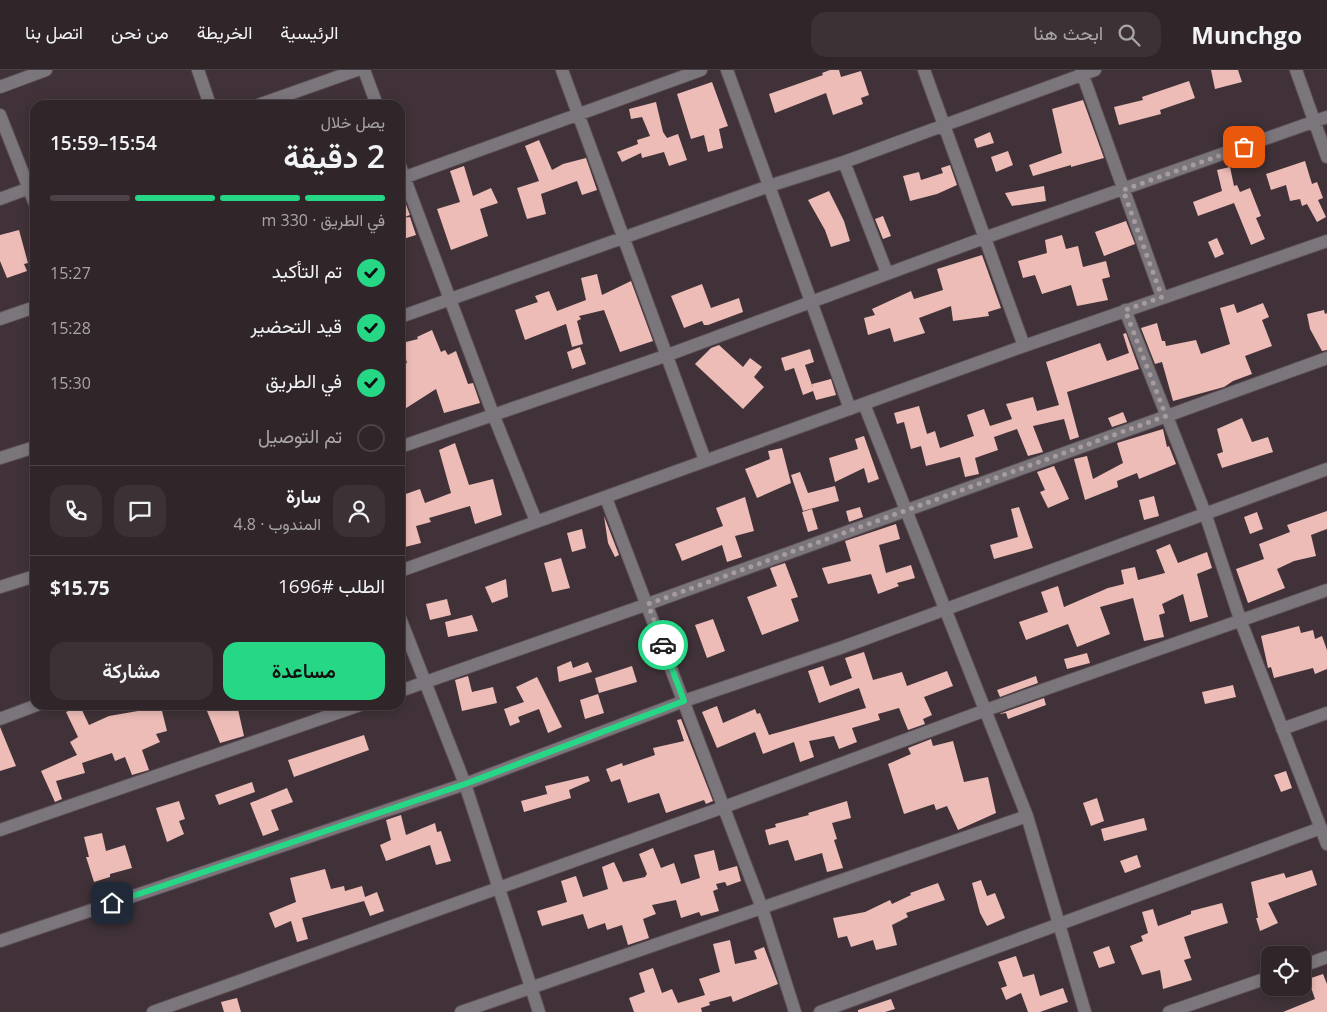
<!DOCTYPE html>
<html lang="ar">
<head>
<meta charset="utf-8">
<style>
	body { margin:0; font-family:"Open Sans",Vazirmatn,sans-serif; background:#3c3236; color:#f1f3f6; direction:rtl; height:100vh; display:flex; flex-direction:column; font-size:19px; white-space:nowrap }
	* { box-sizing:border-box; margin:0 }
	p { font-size:16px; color:#a8a5a8 }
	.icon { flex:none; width:28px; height:28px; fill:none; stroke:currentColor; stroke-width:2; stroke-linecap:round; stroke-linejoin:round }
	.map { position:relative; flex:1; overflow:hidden; direction:ltr }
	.drawer { position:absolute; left:30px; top:30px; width:375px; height:610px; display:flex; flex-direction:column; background:#30262a; border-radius:15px; box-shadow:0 2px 8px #0003,0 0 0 1px #4b4347; direction:rtl }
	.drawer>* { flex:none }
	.buttons { position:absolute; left:1261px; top:876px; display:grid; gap:10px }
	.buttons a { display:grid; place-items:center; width:50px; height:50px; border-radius:10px; background:#30262a; box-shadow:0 2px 8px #0003,0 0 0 1px #4b4347; font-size:25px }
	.pin { position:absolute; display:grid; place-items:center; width:42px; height:42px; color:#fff; margin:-21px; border-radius:10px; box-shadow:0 2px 8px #0006 }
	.courier { position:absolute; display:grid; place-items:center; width:50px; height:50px; margin:-25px; border:4px solid #26d886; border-radius:50%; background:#fff; color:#222; box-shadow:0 1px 6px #0007 }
	.head em { font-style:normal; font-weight:600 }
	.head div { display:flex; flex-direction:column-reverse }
	.head { display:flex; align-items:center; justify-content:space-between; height:85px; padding:0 20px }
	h1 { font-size:32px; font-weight:600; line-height:38px }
	.bar { display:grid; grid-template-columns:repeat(4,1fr); gap:8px 5px; align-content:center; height:60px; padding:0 20px }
	.bar i { height:6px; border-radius:4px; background:#4b4347 }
	.bar .active { background:#26d886 }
	.bar p { grid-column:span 4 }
	.line { display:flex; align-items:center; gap:12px; padding:0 20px; border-top:1px solid #4b4347 }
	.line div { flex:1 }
	.round { display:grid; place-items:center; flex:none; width:52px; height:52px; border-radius:15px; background:#3c3236 }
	ol { padding:0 20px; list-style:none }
	li { display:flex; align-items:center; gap:15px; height:55px }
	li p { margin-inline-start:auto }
	li .icon { padding:5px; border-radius:50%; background:#26d886; color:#111; stroke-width:4 }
	li:last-child { color:#a8a5a8 }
	li i { width:28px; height:28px; border:2px solid #4b4347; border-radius:50% }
	.cta { display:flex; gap:10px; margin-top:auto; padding:10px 20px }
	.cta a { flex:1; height:58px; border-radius:15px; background:#26d886; color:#111; font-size:20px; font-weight:600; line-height:58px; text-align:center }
	.cta a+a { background:#3c3236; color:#f1f3f6 }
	header { display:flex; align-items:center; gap:30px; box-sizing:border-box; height:70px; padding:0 25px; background:#30262a; border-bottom:1px solid #4b4347 }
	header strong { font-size:24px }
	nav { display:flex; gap:28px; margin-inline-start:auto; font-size:18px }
	.search { width:350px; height:45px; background:#3c3236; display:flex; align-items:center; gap:12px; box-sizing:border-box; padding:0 18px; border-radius:15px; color:#a8a5a8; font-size:19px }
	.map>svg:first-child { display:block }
	.building { fill:#edbcb7 }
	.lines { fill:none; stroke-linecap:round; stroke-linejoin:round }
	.minor-casing { stroke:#5c4f55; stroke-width:14 }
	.minor { stroke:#7b767c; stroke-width:12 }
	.done { stroke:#a69b9f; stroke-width:5; stroke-dasharray:0 9 }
	.route { stroke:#26d886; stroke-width:6 }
</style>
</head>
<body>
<header>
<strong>Munchgo</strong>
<div class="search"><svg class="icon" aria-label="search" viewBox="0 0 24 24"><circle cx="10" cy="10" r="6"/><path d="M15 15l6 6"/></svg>ابحث هنا</div>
<nav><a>الرئيسية</a><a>الخريطة</a><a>من نحن</a><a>اتصل بنا</a></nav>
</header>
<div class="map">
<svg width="1327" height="942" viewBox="0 0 1327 942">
	<rect width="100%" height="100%" fill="#403238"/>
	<path class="building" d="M830 0H839L841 7 861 1 869 25 861 28 863 34 833 45 826 23 775 43 769 24 823 5 822 3Z
		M1211 0H1238L1242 12 1215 19Z
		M1189 11 1195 28 1160 40 1161 44 1119 55 1114 37 1143 30 1142 27Z
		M712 12 728 56 719 59 723 78 708 82 704 65 691 69 677 24Z
		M1083 30 1104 88 1071 97V95L1033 106 1029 95 1062 83 1052 39Z
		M656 32 663 62 667 68 678 64 687 90 669 96 664 82 642 88 641 83 622 92 617 82 638 74 637 70 650 66 642 47 631 49 629 39Z
		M990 62 994 73 977 78 974 69Z
		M539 70 552 100 563 94 586 88 597 120 582 125 577 111 541 124 546 144 527 149 517 118 539 111 525 76Z
		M1008 81 1013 95 996 102 991 87Z
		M1305 91 1312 114 1317 112 1323 128 1318 130 1326 147 1317 152 1307 134 1302 136 1300 129 1290 131 1286 115 1271 120 1266 104Z
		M950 95 957 115 937 124 910 131 903 106 919 102 921 110 943 103 941 98Z
		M464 96 473 126 491 118 498 133 480 139 488 166 451 180 437 139 460 132 450 101Z
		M1230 97 1234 116 1237 115 1240 122 1250 118 1261 146 1256 148 1265 169 1251 175 1234 133 1198 146 1193 132 1222 121 1217 100Z
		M1044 116 1046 131 1012 136 1005 123Z
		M400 119 410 145 405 147 400 132Z
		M829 121 844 151 850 171 831 177 825 160 808 130Z
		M883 146 891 166 883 169 875 149Z
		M410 147 416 165 400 170V148Z
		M1126 151 1135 174 1104 186 1095 162Z
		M19 160 28 193 24 194 27 201 7 208 0 191V165Z
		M1062 165 1066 179 1078 176 1083 197 1106 191 1110 207 1102 209 1108 230 1077 236 1071 215 1042 224 1035 205 1023 208 1018 191 1047 183 1045 170Z
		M1217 168 1224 184 1215 188 1208 172Z
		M982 185 1001 238 988 242 989 246 953 251 951 236 919 248 925 263 894 272 890 258 868 265 864 248 875 245 872 239 911 221 914 229 943 220 937 199Z
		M597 204 602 225 631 211 653 271 620 282 604 240 579 246 581 249 577 251 583 274 572 277 566 254 525 270 515 240 538 232 535 226 549 221 557 241 586 230 581 208Z
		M702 214 711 238 739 228 743 242 708 255H704L702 251 684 258 671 226Z
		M1263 233 1269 247 1262 250 1272 276 1245 286 1252 304 1233 311 1224 317 1173 331 1162 292 1155 294 1141 258 1157 253 1162 271H1165L1166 276 1196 270 1201 284 1230 274 1220 238 1234 234 1237 243Z
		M1324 240 1325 244 1327 243V280L1322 281 1310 259 1307 244Z
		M432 260 441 282 445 280 448 285 456 281 468 314 473 313 480 333 444 343 436 319 400 342V295L407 293 402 273 418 269 417 267Z
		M1126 263 1139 299 1067 322 1079 367 1070 370 1064 349 1033 356 1043 382 1028 386 1017 359 994 367 998 380 975 388 979 404 965 407 960 387 926 396 921 376 911 379 904 352 897 354 894 343 919 336 927 364 935 361 940 378 974 366 967 345 984 339 990 356 1012 349 1006 334 1033 327 1037 341 1059 335 1046 292 1100 273 1107 291 1129 283 1123 264Z
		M719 275 743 297 750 288 762 297 754 307 764 317 743 339 695 294 711 278Z
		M580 277 586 294 572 299 567 282Z
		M810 279 814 292 805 295 813 318 812 314 831 309 836 325 816 330 813 321 803 325 794 298 785 301 781 288Z
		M1123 342 1127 352 1112 357 1108 348Z
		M1242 348 1252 372 1268 367 1273 382 1222 398 1217 384 1223 382 1217 359Z
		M1163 359 1167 377 1169 376 1176 394 1139 409 1137 403 1117 411 1118 417 1085 430 1074 389 1087 386 1093 409 1123 393 1117 373Z
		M864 366 879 409 868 413 864 398 835 412 829 388 858 379 855 369Z
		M455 373 469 415 493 409 502 445 475 454 470 436 429 448 431 452 416 456 421 473 405 477 400 457V426L420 419 425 433 451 423 439 380Z
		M782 378 791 413 757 428 745 399 770 389 768 381Z
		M1054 396 1069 429 1048 438 1040 422 1045 420 1037 402Z
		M800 402 808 423 835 416 839 431 803 441 791 405Z
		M1154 426 1159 446 1144 450 1139 430Z
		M745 427 754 461 735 466 742 487 727 492 722 475 682 491 675 474 723 456 716 438Z
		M860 437 863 447 849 452 846 441Z
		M1019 437 1033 478 994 489 990 475 1018 467 1011 439Z
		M812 439 818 459 808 462 802 442Z
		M1327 441V459L1311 465 1316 486 1294 491 1277 499 1285 518 1248 533 1236 499 1264 489 1259 474 1290 462 1287 455Z
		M1257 442 1263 459 1250 464 1244 447Z
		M604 446 619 485 615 487 608 473Z
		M896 454 900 469 879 475 886 503 911 495 915 508 897 513 899 516 878 524 871 504 828 514 822 498 851 491 845 471Z
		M582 459 586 478 572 482 567 463Z
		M1170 474 1178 493 1207 482 1212 498 1197 504 1208 547 1190 552 1183 524 1162 534 1165 543 1159 545 1164 567 1144 571 1133 528 1100 537 1110 564 1077 577 1068 554 1026 570 1019 552 1048 542 1041 522 1058 516 1064 537 1108 518 1124 514 1121 500 1135 497 1138 510 1165 503 1156 480Z
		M561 488 570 518 552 522 544 493Z
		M785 493 798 527 791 529 799 551 762 565 747 527 777 516 770 498Z
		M506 509 508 527 492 533 485 517Z
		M447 529 451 545 430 550 426 534Z
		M472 545 478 561 448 567 445 552Z
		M713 549 725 581 707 588 695 555Z
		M1299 556 1301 563 1313 560 1315 569 1322 566 1327 580V599L1315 604 1313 598 1274 608 1271 597 1268 598 1261 566Z
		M864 582 873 610 902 602 907 616 947 601 953 616 924 627 932 645 923 649 925 654 908 660 899 638 878 644 880 650 852 658 857 672 839 679 834 666 809 671 814 687 800 692 794 672 763 684 755 662 717 678 702 642 717 636 723 653 755 639 757 644 760 643 769 665 866 638 859 618 819 633 808 601 823 596 830 616 852 608 845 588Z
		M1087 583 1090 593 1067 599 1064 589Z
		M571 591 573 598 588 592 592 602 559 612 557 597Z
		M632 596 637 612 599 623 595 608Z
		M468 606 472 622 493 617 497 633 462 641 455 610Z
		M1036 606 1038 613 1000 627 997 620Z
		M537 607 562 657 548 663 539 639 518 647 520 652 510 656 504 639 524 632 516 617Z
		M1233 615 1236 627 1205 634 1202 622Z
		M598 624 604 643 585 649 580 630Z
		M1044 628 1046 635 1008 649 1006 643 999 644Z
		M222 635H237L244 666 220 673 207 641Z
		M80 636 89 655 109 646 161 637 167 661 156 664 160 672 142 680 149 700 132 705 125 687 115 691 112 683 82 693 85 703 56 711 62 729 55 732 41 701 77 685 70 672 78 667 66 642Z
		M681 649 713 731 706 734 704 730 666 743 659 723 628 733 620 709 611 712 606 699 622 693 623 696 655 685 653 678 684 671 677 650Z
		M0 657 16 696 0 701Z
		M364 665 369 680 294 707 288 690Z
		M931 669 933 676 953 671 964 712 988 707 996 743 958 760 947 736 936 740 934 734 904 744 888 694 911 684 908 678Z
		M1286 701 1292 718 1281 722 1274 705Z
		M588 706 590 711 569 720 571 728 524 742 521 731 547 724 548 727 545 716Z
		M252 712 255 722 219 735 215 725Z
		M287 718 293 732 271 740 279 760 263 766 250 733Z
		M1097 728 1104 751 1091 756 1083 733Z
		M179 731 185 749 179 751 184 764 167 772 156 738Z
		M847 731 851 748 832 753 837 769 834 770 843 798 827 802 822 783 795 791 788 770 769 775 765 760 776 757 775 754 809 745 808 743Z
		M401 745 406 765 435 753 437 762 441 761 451 791 436 795 430 775 386 791 380 775 391 770 386 750Z
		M1144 748 1147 760 1104 771 1101 759Z
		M102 763 106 781 125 775 132 798 110 804V807L94 812 86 787H89L84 767Z
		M653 778 661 798 674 793 681 814 700 808 694 785 714 780 719 801 737 796 741 811 727 816 725 812 716 814 718 819 713 821 719 841 701 846 699 842 681 848 676 830 652 835 656 844 643 849 649 868 628 875 622 855 607 860 605 853 588 859 583 844 542 856 537 841 567 832 561 811 576 806 583 827 608 819 602 797 614 792 623 812 645 807 647 804 639 784Z
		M1137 785 1141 797 1125 803 1120 791Z
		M325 799 331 819 344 816 345 821 362 816 365 827 377 822 384 841 370 846 364 831 302 848 308 869 297 872 291 851 275 858 269 843 296 832 290 808Z
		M1312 800 1317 815 1268 833 1278 853 1260 861 1256 848H1258L1251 812 1284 803 1286 808Z
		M981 810 987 826 995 823 1005 848 987 856 980 843 972 813Z
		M938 813 945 830 906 843 908 847 892 855 897 875 876 880 873 870 851 877 847 866 838 868 833 848 865 842 890 830 892 834 911 825 910 823Z
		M1222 833 1228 853 1184 867 1191 888 1184 890 1192 910 1163 919 1160 900 1142 905 1130 876 1143 871 1141 866 1148 863 1142 842 1153 839 1158 856 1191 844V841Z
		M730 870 735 894 757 889 754 881 764 877 778 914 733 932 731 926 709 932 710 935 701 938 702 942H634L629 928 645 922 639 903 653 898 662 923 672 919 678 933 705 925 699 909 720 902 713 874Z
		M1109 876 1115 893 1099 898 1093 882Z
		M1016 886 1023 907 1034 904 1040 926 1063 918 1068 932 1040 942H1028L1021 923 1006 930 1001 918 1007 916 998 892Z
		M1323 904 1327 914V942H1283L1315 929 1308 909Z
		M237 928 241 942H224L221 932Z
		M891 929 895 939 885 942H858V940Z"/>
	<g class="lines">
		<defs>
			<path id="minor" d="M198 0 210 35
				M364 0 377 35
				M562 0 705 390
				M727 0 850 339
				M924 0 1024 276
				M1081 0 1162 227
				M1296 0 1327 87
				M0 17 46 0
				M258 35 357 0
				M0 45 35 134
				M844 92 887 203
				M400 96 493 344 536 451
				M400 109 701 0
				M0 129 35 116
				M1125 240 1205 443 1241 552 1327 774
				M400 247 769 116 844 92 1095 0
				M0 249 35 237
				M864 334 1027 746 1085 942
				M400 377 665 286 984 168 1327 47
				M0 388 35 377
				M606 428 762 838 795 942
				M400 501 1024 276 1327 171
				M0 517 35 506
				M400 548 465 714 539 942
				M400 621 648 534 1327 288
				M0 649 37 635
				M1282 659 1327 643
				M0 760 360 635
				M0 871 465 714 684 631 843 577 1327 399
				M1302 896 1327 887
				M153 942 724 737 986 640 1327 520
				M461 942 1027 746
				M820 942 1321 758
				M1169 942 1270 907"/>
		</defs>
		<use href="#minor" class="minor-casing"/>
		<use href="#minor" class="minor"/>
	</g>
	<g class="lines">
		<path class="done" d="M663 575 648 534 1166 346 1125 240 1162 227 1123 120 1244 77"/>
		<path class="route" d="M112 833 465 714 684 631 663 575"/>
	</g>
</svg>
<div class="buttons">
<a><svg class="icon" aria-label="locate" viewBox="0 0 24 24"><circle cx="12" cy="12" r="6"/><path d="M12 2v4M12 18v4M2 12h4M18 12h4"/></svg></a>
</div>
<div class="pin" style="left:1244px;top:77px;background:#ea580c"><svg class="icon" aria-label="bag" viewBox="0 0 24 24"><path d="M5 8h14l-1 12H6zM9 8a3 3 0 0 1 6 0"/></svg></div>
<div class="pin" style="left:112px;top:833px;background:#1f2937"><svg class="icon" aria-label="home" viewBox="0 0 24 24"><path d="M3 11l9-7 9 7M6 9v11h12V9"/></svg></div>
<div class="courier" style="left:663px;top:575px"><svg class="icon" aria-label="car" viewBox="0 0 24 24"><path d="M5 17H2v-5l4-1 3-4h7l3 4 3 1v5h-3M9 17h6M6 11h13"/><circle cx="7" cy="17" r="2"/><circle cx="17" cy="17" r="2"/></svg></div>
<section class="drawer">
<div class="head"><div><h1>2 دقيقة</h1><p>يصل خلال</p></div><em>15:54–15:59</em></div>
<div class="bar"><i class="active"></i><i class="active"></i><i class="active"></i><i></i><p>في الطريق · 330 m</p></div>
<ol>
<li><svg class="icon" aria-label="check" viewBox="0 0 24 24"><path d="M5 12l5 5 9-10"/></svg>تم التأكيد<p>15:27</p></li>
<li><svg class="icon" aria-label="check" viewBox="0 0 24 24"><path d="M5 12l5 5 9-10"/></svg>قيد التحضير<p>15:28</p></li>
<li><svg class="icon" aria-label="check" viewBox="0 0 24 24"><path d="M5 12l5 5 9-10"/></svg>في الطريق<p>15:30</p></li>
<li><i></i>تم التوصيل</li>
</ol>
<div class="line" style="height:90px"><a class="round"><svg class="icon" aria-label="person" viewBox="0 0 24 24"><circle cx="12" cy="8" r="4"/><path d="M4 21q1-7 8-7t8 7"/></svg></a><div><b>سارة</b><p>المندوب · 4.8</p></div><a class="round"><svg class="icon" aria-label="chat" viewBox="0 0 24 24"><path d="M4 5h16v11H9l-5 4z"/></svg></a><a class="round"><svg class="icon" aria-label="phone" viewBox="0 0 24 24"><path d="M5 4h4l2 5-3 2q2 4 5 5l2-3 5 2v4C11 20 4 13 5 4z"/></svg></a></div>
<div class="line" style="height:65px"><div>الطلب #1696</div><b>$15.75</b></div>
<div class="cta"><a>مساعدة</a><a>مشاركة</a></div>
</section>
</div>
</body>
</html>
